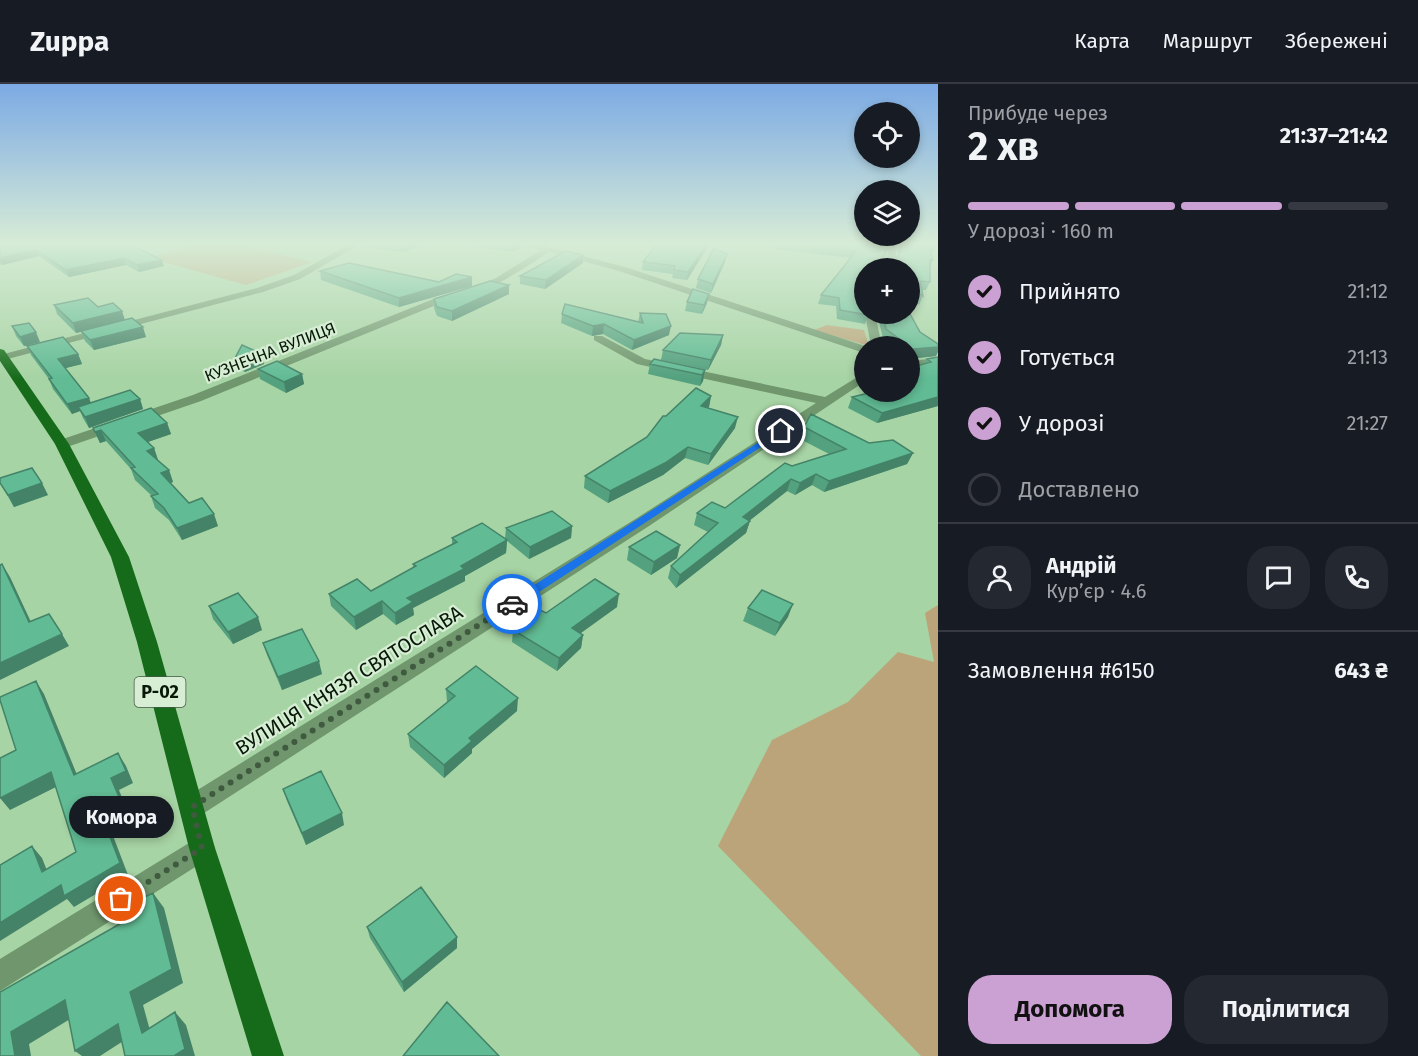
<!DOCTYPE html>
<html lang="uk">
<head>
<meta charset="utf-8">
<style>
	body { margin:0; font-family:"Fira Sans",sans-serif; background:#242831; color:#f1f3f6; height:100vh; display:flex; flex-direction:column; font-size:22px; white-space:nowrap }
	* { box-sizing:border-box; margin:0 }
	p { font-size:20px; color:#9ea1a6 }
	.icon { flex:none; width:33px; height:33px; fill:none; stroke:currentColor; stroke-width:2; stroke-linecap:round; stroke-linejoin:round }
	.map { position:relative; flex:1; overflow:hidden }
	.details { display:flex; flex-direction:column; background:#171b24; width:480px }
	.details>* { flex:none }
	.tools { position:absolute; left:854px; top:18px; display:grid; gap:12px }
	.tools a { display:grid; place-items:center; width:66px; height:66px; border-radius:50%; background:#171b24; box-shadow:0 3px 9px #0003; font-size:30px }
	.pin { position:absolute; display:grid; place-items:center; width:51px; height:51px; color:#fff; margin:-26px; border:3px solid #fff; border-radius:50%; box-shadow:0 2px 6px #0007 }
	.courier { position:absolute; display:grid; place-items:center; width:60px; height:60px; margin:-30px; border:4px solid #1a73e8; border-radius:50%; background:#fff; color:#222; box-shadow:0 2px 8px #0007 }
	.bubble { position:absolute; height:42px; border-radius:21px; background:#171b24; box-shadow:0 3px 9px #0003; font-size:20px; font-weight:700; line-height:42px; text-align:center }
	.head em { font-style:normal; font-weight:700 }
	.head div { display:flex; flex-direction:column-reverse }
	.head { display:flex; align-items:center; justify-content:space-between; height:102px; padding:0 30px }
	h1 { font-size:39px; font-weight:700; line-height:45px }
	.bar { display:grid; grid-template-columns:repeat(4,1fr); gap:9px 6px; align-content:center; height:72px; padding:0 30px }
	.bar i { height:8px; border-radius:4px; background:#363941 }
	.bar .on { background:#caa1d2 }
	.bar p { grid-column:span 4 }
	.line { display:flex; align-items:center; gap:15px; padding:0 30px; border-top:2px solid #363941 }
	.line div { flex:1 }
	.round { display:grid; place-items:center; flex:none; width:63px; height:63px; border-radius:24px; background:#242831 }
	ol { padding:0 30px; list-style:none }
	li { display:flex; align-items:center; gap:18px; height:66px }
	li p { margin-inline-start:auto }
	li .icon { padding:6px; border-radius:50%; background:#caa1d2; color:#111; stroke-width:4 }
	li:last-child { color:#9ea1a6 }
	li i { width:33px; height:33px; border:3px solid #363941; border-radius:50% }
	.button { display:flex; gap:12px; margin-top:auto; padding:12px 30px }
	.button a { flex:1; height:69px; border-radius:24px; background:#caa1d2; color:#111; font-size:24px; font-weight:700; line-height:69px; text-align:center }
	.button a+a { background:#242831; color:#f1f3f6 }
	header { display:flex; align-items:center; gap:36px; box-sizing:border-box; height:84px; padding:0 30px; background:#171b24; border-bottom:2px solid #363941 }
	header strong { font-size:28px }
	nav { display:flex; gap:33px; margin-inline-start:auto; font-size:21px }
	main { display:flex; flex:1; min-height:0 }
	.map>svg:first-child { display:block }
	.green { fill:#bba479 }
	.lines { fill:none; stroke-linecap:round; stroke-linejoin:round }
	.minor { fill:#6f966d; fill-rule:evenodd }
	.major { fill:#166b1a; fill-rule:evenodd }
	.wall { fill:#53a17f; fill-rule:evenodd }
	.shaded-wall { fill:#448368 }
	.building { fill:#61bb94; stroke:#448368; stroke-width:1.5 }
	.route { fill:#1a73e8 }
	.done { stroke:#3f5a3e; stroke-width:6; stroke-dasharray:0 10.8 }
	.labels { text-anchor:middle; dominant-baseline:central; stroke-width:4.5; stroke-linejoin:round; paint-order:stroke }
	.far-street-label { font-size:16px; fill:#071807; stroke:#d7eed5 }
	.shield { fill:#d7eed5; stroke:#455845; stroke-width:1.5 }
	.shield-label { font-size:18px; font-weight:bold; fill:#071807 }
	.street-label { font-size:20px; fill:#071807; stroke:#d7eed5 }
</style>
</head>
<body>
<header>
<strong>Zuppa</strong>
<nav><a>Карта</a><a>Маршрут</a><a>Збережені</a></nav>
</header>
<main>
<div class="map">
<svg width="938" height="972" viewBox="0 0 938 972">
	<rect width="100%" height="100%" fill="#a7d4a4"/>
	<path class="green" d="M203 158H232L312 178 246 201 149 174Z
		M827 241 864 246 869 262 814 246Z
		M938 521V972H921L718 762 772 656 848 618 898 568 934 578 925 529Z"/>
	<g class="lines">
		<path class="minor" d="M353 158H364L300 195 263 208 0 277V271L257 204 294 191Z
			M508 158 548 163 625 183 865 262 864 269 619 187 549 168C515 190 482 213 441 219L201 317 67 363H57L55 360 57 357 193 311 436 214 459 210 496 194 541 166Z
			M864 159 896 162V173L890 184H882L889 166 861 163Z
			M865 230H875L882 262H871Z
			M594 252H602L645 275 825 313 864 289V298L649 442 201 731 192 735 183 731 179 723 183 715 637 434 816 319 637 280 594 256Z
			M938 274V280L909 285V277Z
			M202 751 211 755 215 764 211 773 0 907V875Z"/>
		<path class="major" d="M0 265 4 266 69 360 129 473 157 558 215 764 284 972H252L189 764 137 558 111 473 55 360 0 277Z"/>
	</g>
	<path class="wall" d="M0 158H31L58 163 162 176 164 182 139 188 126 181 69 193 39 172 2 181 0 180Z
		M324 158H348L344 161Z
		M360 158H430L404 168 360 163Z
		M448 158H522L521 164 512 168Z
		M711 158 687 196 672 194 673 190 642 186 643 178Z
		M771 158H937V161L934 168H931L933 176 930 184V198L926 206H922L923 212 919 221 909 213V184H864V230L868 231 865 240 837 235 836 222 818 220 821 211 850 174 774 165ZM871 159 893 160 899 163 898 171 895 177 885 178Z
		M725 178 711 209 696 204 698 195Z
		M583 179 545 205 520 200V192Z
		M320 187 439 198 472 193V202L399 223 321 196Z
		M509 210 452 237 437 232 434 224V215Z
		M687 218 707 219 702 230 685 227Z
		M54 221 98 223 125 236 146 253 94 266 85 257 81 248 76 249 57 230Z
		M640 229 669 251 632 266 603 250 592 252 561 239 562 230 638 238Z
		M877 230H909L936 272 909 275V262H893L883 254Z
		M12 242 40 258 24 262 16 252Z
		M723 251 721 261 708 286 661 276 663 266Z
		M27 262 78 270 82 280 65 284 91 319 140 315 143 325 89 344 83 334 80 327 72 330 53 305 49 295 31 271Z
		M938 273V322L877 339 848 324 852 313 873 308H909V284L924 280 927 275Z
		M235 274 264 280 245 288 238 284Z
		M650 280 705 286 703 297 700 302 648 290Z
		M258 285 302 290 304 300 286 309 260 295Z
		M711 312 709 323 707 324 735 344 708 381 685 374 663 391 608 419 584 404 585 392 647 353 666 332Z
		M167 339 171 350 148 358 154 364 158 376H157L169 386 173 398 170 399 189 419 218 442 182 456 169 436 155 424 151 412H152L135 396 131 385 106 357 100 359 93 344Z
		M804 343 869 359 913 369 907 380 824 408 812 401 795 411 787 407 750 436 746 449 676 504 668 494 671 482 708 448 694 441 697 429 725 424 792 382 829 370 800 355Z
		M0 399 48 411 14 423Z
		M572 442 571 454 529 475 507 457 506 469 465 492V497L413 524 414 531 396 541 383 530 356 546 331 522 329 510 371 507 413 484V480L452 461V454L505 455 506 444Z
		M680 461 677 474 651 491 627 476 629 463Z
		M209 522 262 546 233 560 213 535Z
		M617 523 580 549 583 551 581 564 557 587 512 558 513 546 546 529Z
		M748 524 788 533 775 552 743 537Z
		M263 559 322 590 282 606 267 571Z
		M446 605 517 627 472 665V669L444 694 410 663 408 650 447 618Z
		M283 705 344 741 306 761 287 717Z
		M367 843 457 853V864L404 908 370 854Z"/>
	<path class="shaded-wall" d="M409 158H430L404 168 403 160Z
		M517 158H522L521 164 512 168V161Z
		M708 158H711L687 196 688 188Z
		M36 166 39 172 2 181 0 176V174Z
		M727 170 725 178 711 209 713 200Z
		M583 171V179L545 205 546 196Z
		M124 174 126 181 69 193 66 186Z
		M162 176 164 182 139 188 137 181Z
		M472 193V202L399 223V214Z
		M509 201V210L452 237V227Z
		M709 210 707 219 702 230 704 221Z
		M122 227 125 236 76 249 73 239Z
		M604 240 603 250 592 252 593 242Z
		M671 242 669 251 632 266 634 256Z
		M143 243 146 253 94 266 90 256Z
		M36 248 40 258 24 262 20 253Z
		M723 251 721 261 708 286 711 276Z
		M938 263V268L936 272 909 275 913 265Z
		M78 270 82 280 62 285 58 275Z
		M262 270 264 280 245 288 243 277Z
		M705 286 703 297 700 302 702 291Z
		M302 290 304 300 286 309 284 298Z
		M711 312 709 323 698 333 701 322Z
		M938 313V322L877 339 882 329Z
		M89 314 93 324 78 323 80 327 72 330 67 320Z
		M140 315 143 325 89 344 85 333Z
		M738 333 735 344 708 381 711 370Z
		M167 339 171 350 142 360 138 349Z
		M101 346 106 357 100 359 95 348Z
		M688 363 685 374 663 391 608 419 610 407Z
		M154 364 158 376 151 378 147 367Z
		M913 369 907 380 824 408 829 397Z
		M169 386 173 398 165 401 161 389Z
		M816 390 812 401 795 411 800 399Z
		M791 395 787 407 739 445 743 433Z
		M42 399 48 411 14 423 8 411Z
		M214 430 218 442 182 456 177 444Z
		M750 437 746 449 676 504 680 491Z
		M572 442 571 454 529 475 530 463Z
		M507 456 506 469 465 492V497L413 524 414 531 396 541 395 529 407 514 461 482Z
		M680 461 677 474 651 491 654 478Z
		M2 480 10 493 37 551 29 538Z
		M619 510 617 523 570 557 572 544Z
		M382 517 383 530 356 546 354 533Z
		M793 520 788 533 775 552 780 539Z
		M258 533 262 546 233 560 228 548Z
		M62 550 69 562 0 596V579Z
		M583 551 581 564 557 587 559 574Z
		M319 577 322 590 282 606 278 593Z
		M36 597 44 610 82 703 74 691Z
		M518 614 517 627 472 665V669L444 694V681L469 654Z
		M118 669 126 682 133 699 119 706 127 726 107 736 128 791 74 823 67 815 0 857V839L61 801 99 724 111 694Z
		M51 688 60 701 10 726 0 714Z
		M342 729 344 741 306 761 302 749Z
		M32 762 42 774 52 799 42 788Z
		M153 809 164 824 183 899 143 921 154 961 142 949 130 908Z
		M457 853V864L404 908 402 898Z
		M65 916 80 929 29 960 31 972H15L11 948Z
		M175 928 186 941 195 972H174Z
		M118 940 131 952 100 972H82L75 967Z"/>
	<path class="building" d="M0 158H23L28 160 26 158H31L58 163 72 158H126L162 176 137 181 124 174 66 186 36 166 0 174Z
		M387 158H409L403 160Z
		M498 158H517L512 161Z
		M658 158H708L688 188 674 186 675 182 643 178Z
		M786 158H867L889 160 883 175 885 178 895 177 901 166 902 158H937V161L928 160 933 176H930V198L920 197 923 212 909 202V184H864V230H868V231L840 226 839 214 821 211 856 167Z
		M714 164 727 170 713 200 698 195Z
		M566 167 583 171 546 196 520 192Z
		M349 179 439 198 456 190 472 193 399 214 320 187Z
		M490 197 509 201 452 227 437 223 434 215Z
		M693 205 709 210 704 221 687 218Z
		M88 214 98 223 113 219 122 227 73 239 54 221Z
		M565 220 643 239 640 229 666 230 671 242 634 256 604 240 593 242 562 230Z
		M909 228 920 248 938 260V263L913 265 886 245 883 230H909Z
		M132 234 143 243 90 256 81 247Z
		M29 239 36 248 20 253 12 242Z
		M680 249 723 251 711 276 663 266Z
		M63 253 78 270 58 275 89 314 67 320 49 295 52 294 27 262Z
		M242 261 262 270 243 277 235 274Z
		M938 273V313L882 329 852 313 873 308H909V284L931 278 927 275Z
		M654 275 705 286 702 291 650 280Z
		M277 277 302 290 284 298 258 285Z
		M696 304 711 312 701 322 738 333 711 370 688 363 665 379 610 407 585 392 647 353 663 332H666Z
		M130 306 140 315 85 333 78 323Z
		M151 324 167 339 138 349 154 364 147 367 169 386 161 389 189 419 202 414 214 430 177 444 164 424 151 412 158 410 131 384 135 383 101 346 95 348 93 344Z
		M811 330 869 359 893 356 913 369 829 397 816 390 800 399 791 395 743 433 750 437 680 491 671 482 718 439 697 429 712 418 725 424 785 379 792 382 846 365 804 343Z
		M32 384 42 399 8 411 0 399V394Z
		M552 427 572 442 530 463 506 444Z
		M482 439 507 456 461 482 464 485 407 514 413 518 395 529 382 517 354 533 329 510 357 495 371 507 416 482 413 480 457 458 452 454Z
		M656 447 680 461 654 478 629 463Z
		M2 480 29 538 49 530 62 550 0 579V481Z
		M595 495 619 510 572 544 583 551 559 574 513 546 538 525 546 529Z
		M762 506 793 520 780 539 748 524Z
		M238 509 258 533 228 548 209 522Z
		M302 545 319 577 278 593 263 559Z
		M476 582 518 614 469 654 472 657 444 681 408 650 455 612 446 605Z
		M36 597 74 691 118 669 126 687 111 694 119 713 99 724 120 779 64 812 61 801 0 839V781L32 762 42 788 76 768 51 688 0 714V674L16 666 0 616V613Z
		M321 687 342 729 302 749 283 705Z
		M421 803 457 853 402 898 367 843Z
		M153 809 172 885 130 908 142 949 175 928 185 965 174 972H125L118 940 75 967 65 916 11 948 15 972H0V908L132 833 130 820Z
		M447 918 499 972H403Z"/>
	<linearGradient id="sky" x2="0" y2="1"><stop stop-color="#7caae4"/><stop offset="0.54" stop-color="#d7ecd6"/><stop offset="1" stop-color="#d7ecd6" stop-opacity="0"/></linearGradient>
	<rect width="938" height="295" fill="url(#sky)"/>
	<path class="route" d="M781 344 784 348 516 523H509V517Z"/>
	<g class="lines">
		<path class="done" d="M121 815 202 764 192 723 512 520"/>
	</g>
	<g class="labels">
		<g class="far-street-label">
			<text transform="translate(270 268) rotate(-21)">КУЗНЕЧНА ВУЛИЦЯ</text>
		</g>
		<rect class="shield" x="134.5" y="593" width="51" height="30" rx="4.5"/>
		<g class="shield-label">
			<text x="160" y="608">Р-02</text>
		</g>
		<g class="street-label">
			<text transform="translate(349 596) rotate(-32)">ВУЛИЦЯ КНЯЗЯ СВЯТОСЛАВА</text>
		</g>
	</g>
</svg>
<div class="tools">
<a><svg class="icon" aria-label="locate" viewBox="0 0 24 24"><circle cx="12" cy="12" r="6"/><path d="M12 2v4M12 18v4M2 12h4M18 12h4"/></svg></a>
<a><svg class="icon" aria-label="layers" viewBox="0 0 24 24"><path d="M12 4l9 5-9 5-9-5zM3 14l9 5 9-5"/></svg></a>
<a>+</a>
<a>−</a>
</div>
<div class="pin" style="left:121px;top:815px;background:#ea580c"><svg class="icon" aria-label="bag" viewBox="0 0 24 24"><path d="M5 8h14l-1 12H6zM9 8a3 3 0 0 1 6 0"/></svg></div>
<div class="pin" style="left:781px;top:347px;background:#1f2937"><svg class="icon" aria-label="home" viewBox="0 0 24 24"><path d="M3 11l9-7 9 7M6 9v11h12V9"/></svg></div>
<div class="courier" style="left:512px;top:520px"><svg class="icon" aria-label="car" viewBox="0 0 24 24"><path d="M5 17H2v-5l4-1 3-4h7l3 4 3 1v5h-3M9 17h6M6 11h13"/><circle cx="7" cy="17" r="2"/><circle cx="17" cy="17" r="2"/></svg></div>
<div class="bubble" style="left:69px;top:712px;width:105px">Комора</div>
</div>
<section class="details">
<div class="head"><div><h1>2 хв</h1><p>Прибуде через</p></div><em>21:37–21:42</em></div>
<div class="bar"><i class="on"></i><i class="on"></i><i class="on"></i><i></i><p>У дорозі · 160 m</p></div>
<ol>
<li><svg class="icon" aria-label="check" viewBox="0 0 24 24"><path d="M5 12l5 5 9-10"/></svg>Прийнято<p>21:12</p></li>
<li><svg class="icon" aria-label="check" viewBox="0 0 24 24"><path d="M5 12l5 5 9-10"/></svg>Готується<p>21:13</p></li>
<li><svg class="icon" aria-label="check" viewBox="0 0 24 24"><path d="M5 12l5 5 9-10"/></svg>У дорозі<p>21:27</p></li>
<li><i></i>Доставлено</li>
</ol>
<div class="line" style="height:108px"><a class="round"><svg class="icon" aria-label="person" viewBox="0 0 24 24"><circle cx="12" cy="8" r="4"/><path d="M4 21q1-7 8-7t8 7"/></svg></a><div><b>Андрій</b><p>Кур’єр · 4.6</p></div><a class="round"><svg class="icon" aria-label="chat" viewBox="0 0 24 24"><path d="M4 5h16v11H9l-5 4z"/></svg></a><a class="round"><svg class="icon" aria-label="phone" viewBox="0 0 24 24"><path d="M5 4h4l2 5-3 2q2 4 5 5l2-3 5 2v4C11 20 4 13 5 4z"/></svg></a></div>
<div class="line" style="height:78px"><div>Замовлення #6150</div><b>643 ₴</b></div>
<div class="button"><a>Допомога</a><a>Поділитися</a></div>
</section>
</main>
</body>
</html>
